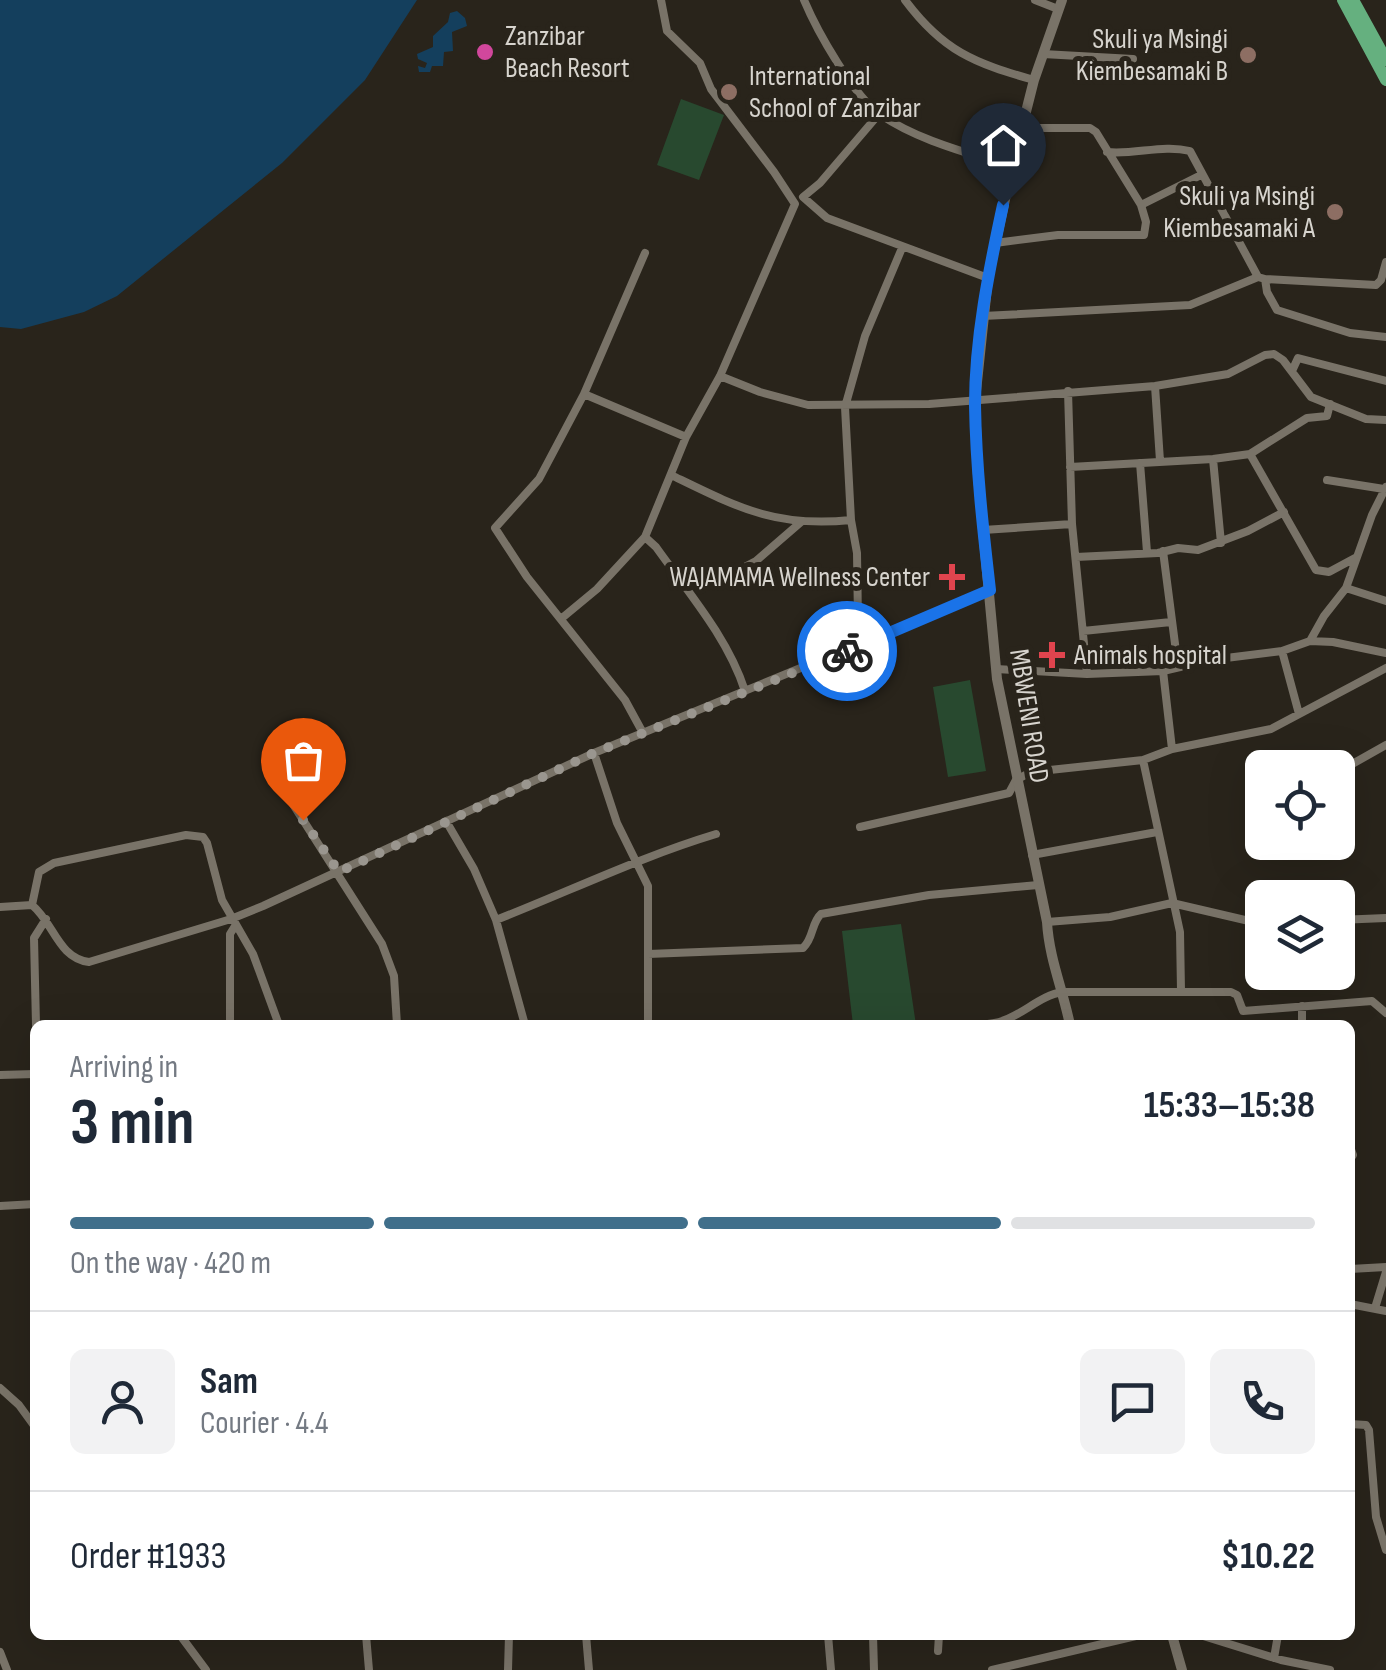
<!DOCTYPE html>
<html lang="en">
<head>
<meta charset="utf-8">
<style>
	body { margin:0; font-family:"Sofia Sans Condensed",sans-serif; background:#f2f2f3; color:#1f2937; height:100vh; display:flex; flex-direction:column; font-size:38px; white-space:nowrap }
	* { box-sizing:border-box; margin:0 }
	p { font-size:32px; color:#747a83 }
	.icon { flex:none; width:55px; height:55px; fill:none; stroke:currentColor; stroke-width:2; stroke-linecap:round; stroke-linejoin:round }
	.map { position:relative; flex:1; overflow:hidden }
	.sheet { position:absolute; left:30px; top:1020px; width:1325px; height:620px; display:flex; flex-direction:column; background:#fff; border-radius:15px; box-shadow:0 10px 40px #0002 }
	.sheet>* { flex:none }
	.buttons { position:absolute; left:1245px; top:750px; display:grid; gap:20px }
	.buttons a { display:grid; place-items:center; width:110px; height:110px; border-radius:15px; background:#fff; box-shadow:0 10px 40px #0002; font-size:50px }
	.pin { position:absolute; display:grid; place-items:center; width:85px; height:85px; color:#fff; margin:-102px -42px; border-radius:50% 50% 50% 0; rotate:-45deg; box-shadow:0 0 10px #0007 }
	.pin .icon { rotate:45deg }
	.courier { position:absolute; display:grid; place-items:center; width:100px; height:100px; margin:-50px; border:8px solid #1a73e8; border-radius:50%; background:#fff; color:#222; box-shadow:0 2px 12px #0007 }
	.headline em { font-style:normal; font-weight:700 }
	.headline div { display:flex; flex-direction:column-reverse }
	.headline { display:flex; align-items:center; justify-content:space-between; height:170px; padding:0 40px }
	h1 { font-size:65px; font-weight:700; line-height:75px }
	.bar { display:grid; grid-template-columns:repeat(4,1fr); gap:15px 10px; align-content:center; height:120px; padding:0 40px }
	.bar i { height:12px; border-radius:8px; background:#e0e1e3 }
	.bar .current { background:#406f8b }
	.bar p { grid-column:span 4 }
	.line { display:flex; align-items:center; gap:25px; padding:0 40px; border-top:2px solid #e0e1e3 }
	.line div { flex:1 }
	.round { display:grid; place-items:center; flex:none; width:105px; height:105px; border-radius:15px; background:#f2f2f3 }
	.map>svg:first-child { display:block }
	.green { fill:#28492f }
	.water { fill:#143f5d }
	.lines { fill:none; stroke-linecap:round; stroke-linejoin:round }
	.minor { stroke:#797368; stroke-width:8 }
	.tertiary { stroke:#797368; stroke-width:10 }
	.primary { stroke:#65b07f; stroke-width:12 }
	.done { stroke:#9a968f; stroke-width:10; stroke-dasharray:0 18 }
	.route { stroke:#1a73e8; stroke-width:12 }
	.hotel-dot { fill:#d1479c; stroke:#29241b; stroke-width:4 }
	.education-dot { fill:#8d6e63; stroke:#29241b; stroke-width:4 }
	.health-dot { fill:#e0444e; stroke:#29241b; stroke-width:4 }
	.labels { text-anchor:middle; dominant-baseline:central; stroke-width:10; stroke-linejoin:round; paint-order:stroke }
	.poi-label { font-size:28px; fill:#d7d4ce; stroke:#29241b; text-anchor:start }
	.street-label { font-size:28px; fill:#d7d4ce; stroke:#29241b }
</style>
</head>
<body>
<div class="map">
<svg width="1386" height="1670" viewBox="0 0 1386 1670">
	<rect width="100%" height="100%" fill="#29241b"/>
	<path class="green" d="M681 99 724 115 699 180 657 165Z
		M970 680 986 771 948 777 933 687Z
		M901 924 916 1025H853L842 931Z"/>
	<path class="water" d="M0 0H417L365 80 282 163 117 296 84 312 21 329 0 327Z
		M457 11 465 18 467 26 452 32 453 51 444 52 443 66H432L430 72H419L418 66 425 68 427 63 418 59 417 54 433 47V36L448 22 450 13Z"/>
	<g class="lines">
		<path class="minor" d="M804 0C817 31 854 97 881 115 919 141 969 153 1012 167
			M905 0C943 51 974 63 1034 80
			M1035 0 1058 9
			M1043 54 1133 59
			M879 114 820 183 803 197 827 218 988 278
			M1021 128H1090L1096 132 1141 205 1201 175
			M1107 152C1135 155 1163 144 1190 151L1258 277
			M995 243 1058 235H1144L1146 222 1141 205
			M1265 279 1376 285 1381 280 1386 262
			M983 316 1190 305 1258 277 1265 279 1267 292 1277 310 1350 333 1386 337
			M1292 371 1298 358 1386 381
			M720 376 760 392 808 405 929 404 1155 386 1228 374 1265 355 1274 354 1283 360 1311 397 1366 419 1386 420
			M1155 386 1160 461
			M1068 391 1072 524 1087 674
			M584 394 686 437
			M1250 454 1316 570 1329 572 1355 558
			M1213 459 1221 543
			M1140 463 1147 552
			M1070 467 1213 459 1250 454 1307 418 1327 416 1330 404
			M671 475C737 507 775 528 851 520
			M1327 480 1384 489
			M983 530 1072 524
			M645 537 656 547C688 592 728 638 745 691
			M1163 551 1178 667
			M1076 557 1158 553 1178 548 1198 550 1248 531 1284 512
			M733 573 756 561 801 522
			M1346 588 1386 601
			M562 618 597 589 645 537 686 437 720 376 795 204 774 172 711 89 700 63 667 31 661 0
			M1083 631 1171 622
			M1310 641 1333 642 1386 653
			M869 642 860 632 858 622 857 553 851 520 845 407 865 336 902 248
			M1282 651 1299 714
			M996 669 1087 674 1163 671 1210 660 1282 651 1310 641 1324 616 1346 588 1372 515 1386 487
			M1163 671 1172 749
			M643 733 625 700 527 577 495 528 539 479 584 394 645 253
			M594 753 617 823 648 886V954L803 948C814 938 811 923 821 914L929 895 1038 885
			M1143 760 1180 932 1181 991
			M1338 772 1386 745
			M282 787 382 944 394 976 397 1025
			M446 821 474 869 496 920 525 1025
			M860 827 1009 793 1016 780 1031 772 1143 760 1172 749 1271 729 1386 668
			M1032 855 1157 832
			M32 905 39 872 54 863 186 835 203 837 207 843 222 900 253 954 279 1025
			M0 907 32 905C54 923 58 958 89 962L231 919 263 906 594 753 990 590
			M496 920C570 891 640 857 716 834
			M1338 920 1386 918
			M1047 922 1110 917 1172 903 1262 924
			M648 954V1025
			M1302 1006V1025
			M36 1025 34 938 46 919
			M230 1025V934L235 926
			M951 1025C966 1024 984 1026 999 1022 1022 1016 1040 995 1063 992H1231L1237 995 1243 1011 1372 1001 1386 1013
			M0 1075 35 1074
			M1350 1147 1353 1155 1350 1159
			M0 1206 35 1204
			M1350 1269 1386 1267
			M1350 1304 1386 1311
			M1375 1308 1386 1272
			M0 1388 19 1405 35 1427
			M1350 1424 1366 1425 1369 1430 1376 1517 1386 1550
			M180 1635 206 1670
			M366 1635 369 1670
			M586 1635 589 1670
			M828 1635 831 1670
			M873 1635 874 1670
			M1200 1635 1281 1660 1330 1670
			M938 1651 939 1635
			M0 1652 7 1670
			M1274 1658 1278 1635
			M508 1670 509 1635
			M992 1670 1140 1635"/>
		<path class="tertiary" d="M1062 0 1034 80 1012 167 988 278 975 401 978 476 997 679 1047 922C1049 958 1063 990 1070 1025
			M1172 1635 1182 1670"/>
		<path class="primary" d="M1343 0 1386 80
			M1353 0 1386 60"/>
	</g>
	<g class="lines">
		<path class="done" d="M303 820 339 872 594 753 847 651"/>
		<path class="route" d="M847 651 990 590C983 529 976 467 975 405 975 338 989 270 1003 205"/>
	</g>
	<circle class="hotel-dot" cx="485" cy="52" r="10"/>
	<g class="education-dot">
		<circle cx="1248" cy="55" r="10"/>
		<circle cx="729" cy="92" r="10"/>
		<circle cx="1335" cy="212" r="10"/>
	</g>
	<g class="health-dot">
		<path d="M947 562h10v10h10v10h-10v10h-10v-10h-10v-10h10z"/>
		<path d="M1047 640h10v10h10v10h-10v10h-10v-10h-10v-10h10z"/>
	</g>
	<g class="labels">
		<g class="poi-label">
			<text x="505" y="36">Zanzibar<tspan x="505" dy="32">Beach Resort</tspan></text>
			<text x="1228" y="39" text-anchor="end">Skuli ya Msingi<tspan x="1228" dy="32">Kiembesamaki B</tspan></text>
			<text x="749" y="76">International<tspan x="749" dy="32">School of Zanzibar</tspan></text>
			<text x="1315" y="196" text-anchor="end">Skuli ya Msingi<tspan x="1315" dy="32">Kiembesamaki A</tspan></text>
			<text x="930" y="577" text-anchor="end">WAJAMAMA Wellness Center</text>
			<text x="1074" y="655">Animals hospital</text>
		</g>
		<g class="street-label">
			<text transform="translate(1029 716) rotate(81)">MBWENI ROAD</text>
		</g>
	</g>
</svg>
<div class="buttons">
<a><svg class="icon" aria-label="locate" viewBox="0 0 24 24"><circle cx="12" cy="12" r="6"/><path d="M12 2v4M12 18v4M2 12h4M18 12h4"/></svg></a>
<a><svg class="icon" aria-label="layers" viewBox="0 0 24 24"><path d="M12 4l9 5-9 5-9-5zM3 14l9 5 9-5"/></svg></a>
</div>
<div class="pin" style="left:303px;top:820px;background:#ea580c"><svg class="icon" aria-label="bag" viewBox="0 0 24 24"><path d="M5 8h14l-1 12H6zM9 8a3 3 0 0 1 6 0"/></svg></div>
<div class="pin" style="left:1003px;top:205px;background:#1f2937"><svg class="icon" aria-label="home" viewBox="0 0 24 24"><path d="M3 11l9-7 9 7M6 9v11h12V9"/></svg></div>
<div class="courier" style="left:847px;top:651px"><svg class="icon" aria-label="bike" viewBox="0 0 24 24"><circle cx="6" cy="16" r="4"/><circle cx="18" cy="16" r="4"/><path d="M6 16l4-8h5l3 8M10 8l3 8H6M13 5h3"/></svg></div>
<section class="sheet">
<div class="headline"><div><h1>3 min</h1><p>Arriving in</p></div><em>15:33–15:38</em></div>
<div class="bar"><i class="current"></i><i class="current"></i><i class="current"></i><i></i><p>On the way · 420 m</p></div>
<div class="line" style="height:180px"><a class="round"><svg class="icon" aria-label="person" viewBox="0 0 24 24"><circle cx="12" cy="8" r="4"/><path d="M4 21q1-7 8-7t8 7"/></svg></a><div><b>Sam</b><p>Courier · 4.4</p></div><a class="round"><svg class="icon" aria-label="chat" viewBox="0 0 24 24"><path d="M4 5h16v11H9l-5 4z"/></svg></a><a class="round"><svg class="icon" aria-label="phone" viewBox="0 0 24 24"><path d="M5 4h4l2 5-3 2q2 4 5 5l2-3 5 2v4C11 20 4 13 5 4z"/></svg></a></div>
<div class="line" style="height:130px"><div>Order #1933</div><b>$10.22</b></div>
</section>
</div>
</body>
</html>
